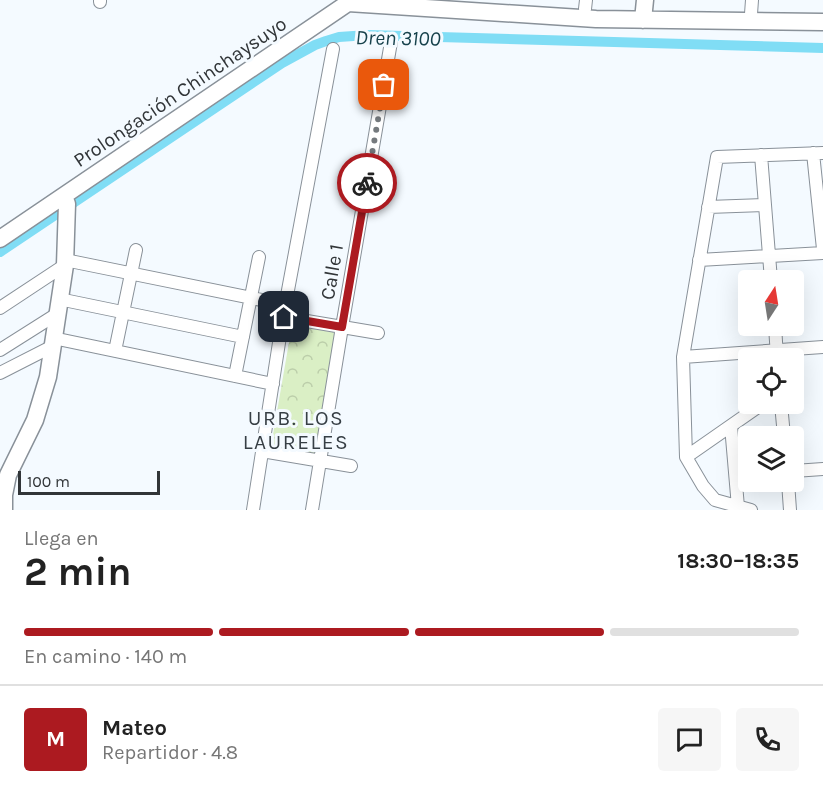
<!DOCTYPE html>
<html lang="es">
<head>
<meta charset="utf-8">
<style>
	body { margin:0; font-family:Karla,sans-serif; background:#f6f6f6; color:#222; height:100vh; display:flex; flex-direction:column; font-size:22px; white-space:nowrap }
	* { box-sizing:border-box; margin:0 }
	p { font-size:20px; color:#767676 }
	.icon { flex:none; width:33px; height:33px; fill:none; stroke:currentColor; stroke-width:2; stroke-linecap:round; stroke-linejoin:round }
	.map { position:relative; height:510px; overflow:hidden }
	.drawer { display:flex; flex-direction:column; background:#fff; flex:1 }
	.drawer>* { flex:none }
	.needle { width:39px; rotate:12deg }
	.fabs { position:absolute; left:738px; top:270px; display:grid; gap:12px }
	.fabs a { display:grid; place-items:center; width:66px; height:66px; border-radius:6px; background:#fff; box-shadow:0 6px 24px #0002; font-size:30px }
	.scale { position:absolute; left:18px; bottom:15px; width:142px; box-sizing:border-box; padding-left:6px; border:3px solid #313538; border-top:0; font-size:16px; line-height:21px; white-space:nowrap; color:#313538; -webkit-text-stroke:4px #f4faff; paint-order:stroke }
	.pin { position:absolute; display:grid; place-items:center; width:51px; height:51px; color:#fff; margin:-26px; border-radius:12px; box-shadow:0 3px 9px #0006 }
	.courier { position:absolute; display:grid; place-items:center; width:60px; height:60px; margin:-30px; border:4px solid #ac1a20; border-radius:50%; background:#fff; color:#222; box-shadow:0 2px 8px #0007 }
	.head em { font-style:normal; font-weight:700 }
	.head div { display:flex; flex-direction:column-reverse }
	.head { display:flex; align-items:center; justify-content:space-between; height:102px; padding:0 24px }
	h1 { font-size:39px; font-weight:700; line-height:45px }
	.bar { display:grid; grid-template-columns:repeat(4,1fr); gap:9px 6px; align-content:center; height:72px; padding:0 24px }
	.bar i { height:8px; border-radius:4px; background:#e0e0e0 }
	.bar .active { background:#ac1a20 }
	.bar p { grid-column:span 4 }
	.line { display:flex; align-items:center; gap:15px; padding:0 24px; border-top:2px solid #e0e0e0 }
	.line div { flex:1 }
	.round { display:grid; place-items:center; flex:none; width:63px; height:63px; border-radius:6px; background:#f6f6f6 }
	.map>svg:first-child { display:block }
	.park { fill:url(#park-crowns) }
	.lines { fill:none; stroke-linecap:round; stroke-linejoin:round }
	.canal { stroke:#80ddf5; stroke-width:10 }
	.street-casing { stroke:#899199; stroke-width:14 }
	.secondary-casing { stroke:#899199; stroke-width:19 }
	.street { stroke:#fff; stroke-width:12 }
	.secondary { stroke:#fff; stroke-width:16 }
	.done { stroke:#757a7e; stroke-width:6; stroke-dasharray:0 10.8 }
	.route { stroke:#ac1a20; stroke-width:8 }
	.labels { text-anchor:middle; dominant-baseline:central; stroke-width:6; stroke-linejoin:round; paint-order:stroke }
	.street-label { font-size:20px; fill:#313538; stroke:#f4faff }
	.water-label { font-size:21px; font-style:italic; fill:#17424c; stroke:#f4faff }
	.neighbourhood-label { font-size:21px; letter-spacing:1.5px; fill:#373f45; stroke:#f4faff }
</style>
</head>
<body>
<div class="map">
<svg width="823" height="510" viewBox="0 0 823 510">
	<defs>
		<pattern id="park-crowns" width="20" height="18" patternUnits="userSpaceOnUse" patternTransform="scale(1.5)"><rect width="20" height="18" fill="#daefc5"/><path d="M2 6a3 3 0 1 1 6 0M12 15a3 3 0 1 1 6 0" fill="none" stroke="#bcceaa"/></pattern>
	</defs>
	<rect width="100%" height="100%" fill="#f4faff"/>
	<path class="park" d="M292 325 337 333 316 454 271 446Z"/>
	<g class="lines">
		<path class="canal" d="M0 252 282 63 315 45 326 41 339 37 368 35 823 48"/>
		<defs>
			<path id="street" d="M100 2V0
				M585 9 586 0
				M751 14 752 0
				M813 153 823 249
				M761 155 771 280
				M708 207 765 205
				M65 260 286 305
				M699 260 823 253
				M59 299 243 337
				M0 308 65 265
				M283 317 378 333
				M775 326 777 357
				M53 338 273 384
				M0 350 57 314
				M115 351 136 250
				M683 357 823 347
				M0 373 51 347
				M235 376 259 257
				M781 404 784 436
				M731 426 738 507
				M262 451 351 466
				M686 457 762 404
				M794 471 823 469
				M788 482 790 510
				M253 510 283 317 333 49
				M312 510 342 327 391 42
				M751 510 715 500 703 486 686 457 683 357 717 157 823 153"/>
			<path id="secondary" d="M643 20 645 0
				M0 239 348 3 596 19 823 22
				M4 510V495L8 475 35 420 48 377 65 265 67 204 64 196"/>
		</defs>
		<use href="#street" class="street-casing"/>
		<use href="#secondary" class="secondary-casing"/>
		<use href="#street" class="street"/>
		<use href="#secondary" class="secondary"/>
	</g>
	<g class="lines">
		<path class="done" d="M367 183 384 85"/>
		<path class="route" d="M284 317 342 327 367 183"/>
	</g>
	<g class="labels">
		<g class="street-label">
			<text transform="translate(180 92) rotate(-34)">Prolongación Chinchaysuyo</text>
			<text transform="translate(332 272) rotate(-80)">Calle 1</text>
		</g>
		<g class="water-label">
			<text transform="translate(398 38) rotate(1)">Dren 3100</text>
		</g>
		<g class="neighbourhood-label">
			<text x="296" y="418">URB. LOS<tspan x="296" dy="24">LAURELES</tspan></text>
		</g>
	</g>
</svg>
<div class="fabs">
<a><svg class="needle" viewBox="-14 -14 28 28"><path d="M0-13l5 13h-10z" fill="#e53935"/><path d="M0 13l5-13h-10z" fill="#767676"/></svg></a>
<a><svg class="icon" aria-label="locate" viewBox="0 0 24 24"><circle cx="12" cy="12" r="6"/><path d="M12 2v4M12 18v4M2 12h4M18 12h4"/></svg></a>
<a><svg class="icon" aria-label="layers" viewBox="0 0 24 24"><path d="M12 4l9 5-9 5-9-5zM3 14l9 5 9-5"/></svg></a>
</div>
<div class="scale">100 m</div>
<div class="pin" style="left:384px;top:85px;background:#ea580c"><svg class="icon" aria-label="bag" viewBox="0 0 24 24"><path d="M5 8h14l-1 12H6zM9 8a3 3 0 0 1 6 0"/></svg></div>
<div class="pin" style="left:284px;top:317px;background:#1f2937"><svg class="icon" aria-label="home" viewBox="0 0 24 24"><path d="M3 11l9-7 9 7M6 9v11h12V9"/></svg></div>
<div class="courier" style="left:367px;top:183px"><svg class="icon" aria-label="bike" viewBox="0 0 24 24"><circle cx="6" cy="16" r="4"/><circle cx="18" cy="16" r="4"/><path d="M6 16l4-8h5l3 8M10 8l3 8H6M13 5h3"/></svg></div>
</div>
<section class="drawer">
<div class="head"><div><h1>2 min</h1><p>Llega en</p></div><em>18:30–18:35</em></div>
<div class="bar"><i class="active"></i><i class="active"></i><i class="active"></i><i></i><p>En camino · 140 m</p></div>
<div class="line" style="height:108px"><b class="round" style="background:#ac1a20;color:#fff">M</b><div><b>Mateo</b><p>Repartidor · 4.8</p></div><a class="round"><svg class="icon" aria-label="chat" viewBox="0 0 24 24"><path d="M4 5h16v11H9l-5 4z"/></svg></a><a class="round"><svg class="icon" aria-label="phone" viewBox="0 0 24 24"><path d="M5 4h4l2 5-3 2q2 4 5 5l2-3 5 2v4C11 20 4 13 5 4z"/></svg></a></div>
</section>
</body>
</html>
